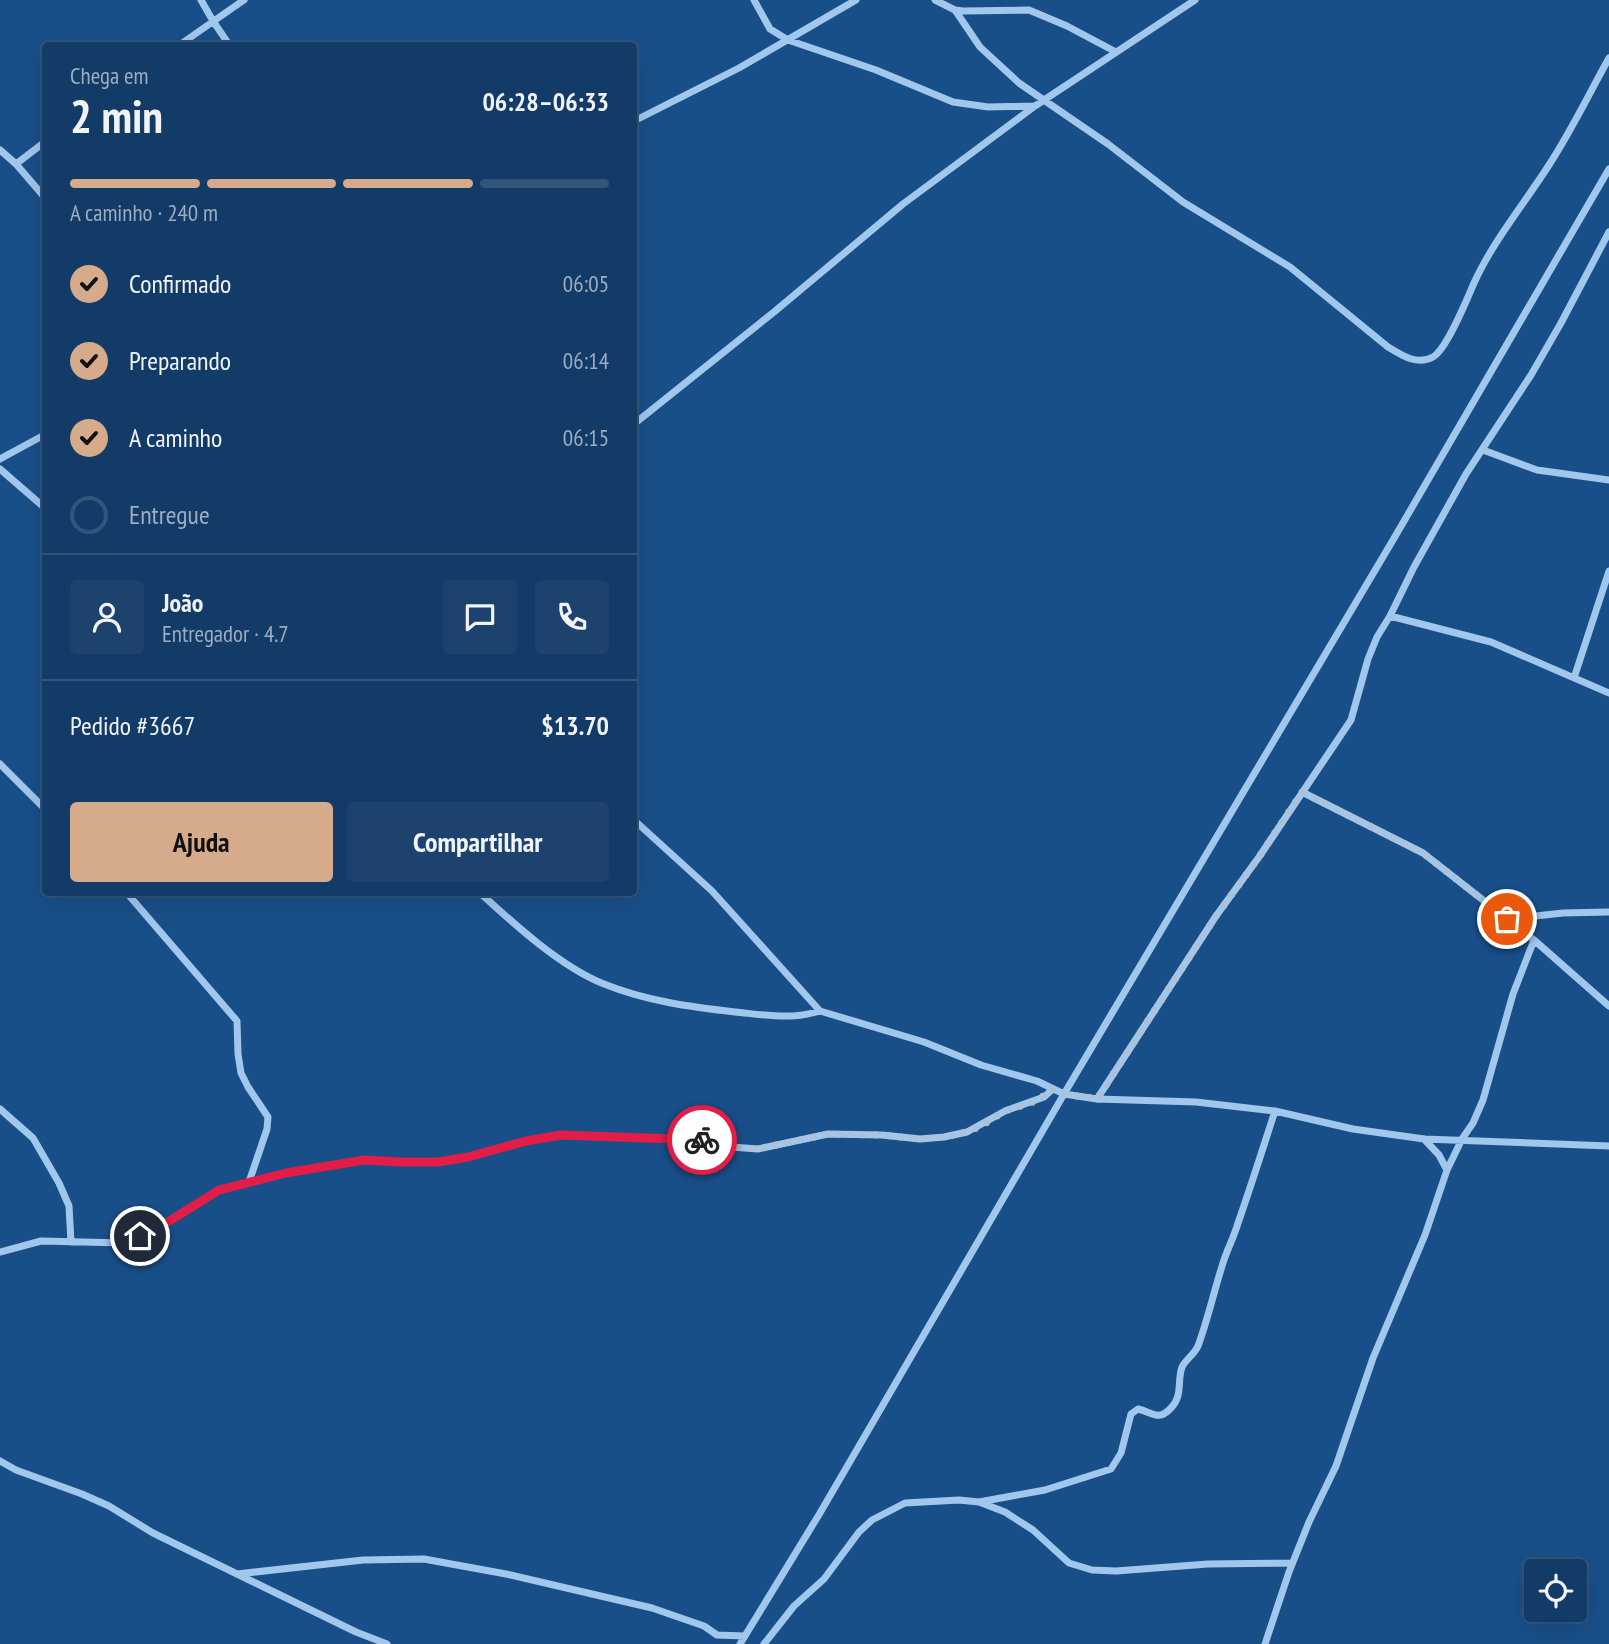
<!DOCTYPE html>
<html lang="pt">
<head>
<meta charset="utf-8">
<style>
	body { margin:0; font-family:"PT Sans Narrow",sans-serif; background:#1c426d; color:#f1f3f6; height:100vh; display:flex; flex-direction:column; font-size:26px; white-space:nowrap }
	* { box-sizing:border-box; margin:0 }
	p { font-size:23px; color:#9dadc0 }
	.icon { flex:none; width:38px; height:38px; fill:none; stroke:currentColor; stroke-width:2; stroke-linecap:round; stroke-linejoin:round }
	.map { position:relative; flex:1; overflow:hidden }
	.details { position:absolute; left:42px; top:42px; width:595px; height:854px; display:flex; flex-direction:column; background:#133b67; border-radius:7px; box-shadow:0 7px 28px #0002,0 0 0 2px #32557b }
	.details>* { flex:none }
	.fabs { position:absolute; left:1524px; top:1559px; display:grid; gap:14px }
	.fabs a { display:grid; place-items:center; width:63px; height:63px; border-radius:7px; background:#133b67; box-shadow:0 7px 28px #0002,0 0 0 2px #32557b; font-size:35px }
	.pin { position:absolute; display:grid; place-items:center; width:60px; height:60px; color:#fff; margin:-30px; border:4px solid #fff; border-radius:50%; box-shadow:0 2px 7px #0007 }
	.courier { position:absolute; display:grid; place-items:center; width:70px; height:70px; margin:-35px; border:5px solid #e11d48; border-radius:50%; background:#fff; color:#222; box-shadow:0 2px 9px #0007 }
	.head em { font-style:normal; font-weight:800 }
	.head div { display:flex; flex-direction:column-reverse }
	.head { display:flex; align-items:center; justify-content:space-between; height:119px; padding:0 28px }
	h1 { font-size:46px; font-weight:800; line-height:52px }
	.bar { display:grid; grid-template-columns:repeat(4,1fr); gap:10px 7px; align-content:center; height:84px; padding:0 28px }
	.bar i { height:9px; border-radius:5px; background:#32557b }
	.bar .on { background:#d6ab8b }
	.bar p { grid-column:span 4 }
	.line { display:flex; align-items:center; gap:18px; padding:0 28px; border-top:2px solid #32557b }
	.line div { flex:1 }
	.round { display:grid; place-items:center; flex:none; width:74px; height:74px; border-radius:7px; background:#1c426d }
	ol { padding:0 28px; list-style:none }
	li { display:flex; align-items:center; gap:21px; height:77px }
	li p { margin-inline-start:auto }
	li .icon { padding:7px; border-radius:50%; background:#d6ab8b; color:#111; stroke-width:4 }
	li:last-child { color:#9dadc0 }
	li i { width:38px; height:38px; border:4px solid #32557b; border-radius:50% }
	.button { display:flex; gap:14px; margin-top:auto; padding:14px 28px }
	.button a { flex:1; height:80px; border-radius:7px; background:#d6ab8b; color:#111; font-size:28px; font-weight:800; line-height:80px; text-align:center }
	.button a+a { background:#1c426d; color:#f1f3f6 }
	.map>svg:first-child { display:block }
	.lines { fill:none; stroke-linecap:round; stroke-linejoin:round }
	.street { stroke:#a1c7ed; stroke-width:7 }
	.done { stroke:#aec1d6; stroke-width:7; stroke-dasharray:0 12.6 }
	.route { stroke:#e11d48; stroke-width:9 }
</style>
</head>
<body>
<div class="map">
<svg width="1609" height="1644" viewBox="0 0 1609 1644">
	<rect width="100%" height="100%" fill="#194f89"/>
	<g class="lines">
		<path class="street" d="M201 0 213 21 230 46
			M754 0 770 29 788 40 876 70 953 102 988 107 1035 106
			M935 0 955 10 963 11 1029 10 1067 26 1116 52
			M955 10 980 47 1019 83 1108 144 1183 202 1290 267 1388 347C1401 355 1417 366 1433 357 1447 349 1467 299 1474 283 1493 241 1524 204 1549 165 1571 131 1589 94 1609 58
			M178 46 244 0
			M634 121 739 68 856 0
			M0 150 16 164 46 199
			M16 164 46 141
			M634 424 774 312 903 204 1035 106 1195 0
			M1483 450 1537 470 1609 480
			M0 459 46 434
			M0 469 46 509
			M1390 616 1491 642 1609 693
			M1574 678 1609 571
			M0 764 46 810
			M1302 792 1423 853 1534 940 1609 1006
			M634 820 712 891 820 1011 924 1042 981 1065 1037 1081 1064 1094 1097 1099 1196 1102 1275 1111 1353 1129 1424 1139 1609 1146
			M126 892 237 1021 238 1054 241 1073 248 1087 268 1117 267 1129 249 1182
			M479 892C514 924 561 967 604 984 646 1001 691 1007 735 1012 765 1015 791 1020 820 1011
			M1508 919 1563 913 1609 912
			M1097 1099 1216 916 1259 857 1351 720 1368 659 1377 637 1390 616 1414 567 1466 474 1531 375 1561 323 1609 232
			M0 1109 33 1138 59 1183 69 1206 71 1242
			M1424 1139 1439 1155 1447 1170
			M0 1252 41 1241 124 1243 155 1230 219 1190 286 1173 364 1160 401 1162H438L468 1157 525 1141 561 1135 702 1140 731 1147 758 1149 828 1134 882 1135 920 1139 944 1137 967 1132 1005 1111 1044 1097 1053 1089
			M0 1461 16 1470 82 1494 109 1506 153 1533 356 1632 387 1644
			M979 1502 1045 1490 1111 1469 1121 1453 1131 1414 1138 1409C1152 1412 1158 1422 1171 1408 1183 1396 1177 1381 1182 1367 1186 1359 1194 1355 1198 1346 1208 1319 1214 1291 1223 1263 1227 1250 1234 1237 1238 1223 1251 1186 1263 1148 1275 1111
			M237 1574 363 1560 424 1559 506 1574 652 1608 704 1626 717 1635 745 1636
			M740 1644 820 1513 1064 1094 1393 540 1609 169
			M764 1644 794 1606 824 1579 859 1532 872 1520 905 1503 959 1500 979 1502 1005 1512 1033 1530 1069 1563 1092 1570 1116 1571 1208 1564 1292 1563
			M1265 1644 1289 1572 1309 1522 1336 1466 1373 1358 1425 1235 1447 1170 1462 1139 1473 1123 1483 1100 1513 994 1534 940"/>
	</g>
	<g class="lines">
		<path class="done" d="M702 1140 731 1147 758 1149 828 1134 882 1135 920 1139 944 1137 967 1132 983 1125 1005 1111 1036 1101 1053 1089 1064 1094 1097 1099 1216 916 1259 857 1302 792 1423 853 1507 919"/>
		<path class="route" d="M140 1236 155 1230 219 1190 286 1173 364 1160 401 1162H438L468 1157 526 1141 561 1135 702 1140"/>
	</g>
</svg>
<div class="fabs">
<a><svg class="icon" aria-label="locate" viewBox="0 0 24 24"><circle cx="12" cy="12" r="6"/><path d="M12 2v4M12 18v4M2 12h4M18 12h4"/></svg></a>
</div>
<div class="pin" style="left:1507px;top:919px;background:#ea580c"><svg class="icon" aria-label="bag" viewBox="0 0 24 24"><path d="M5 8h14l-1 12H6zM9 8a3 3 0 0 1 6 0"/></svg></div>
<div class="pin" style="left:140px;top:1236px;background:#1f2937"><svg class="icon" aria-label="home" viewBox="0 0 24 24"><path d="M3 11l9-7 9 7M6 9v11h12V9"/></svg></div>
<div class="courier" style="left:702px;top:1140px"><svg class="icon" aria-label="bike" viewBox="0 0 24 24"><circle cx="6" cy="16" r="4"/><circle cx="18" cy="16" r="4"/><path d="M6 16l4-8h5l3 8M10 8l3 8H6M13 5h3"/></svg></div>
<section class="details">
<div class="head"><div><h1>2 min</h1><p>Chega em</p></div><em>06:28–06:33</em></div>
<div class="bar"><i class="on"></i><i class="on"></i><i class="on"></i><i></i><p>A caminho · 240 m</p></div>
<ol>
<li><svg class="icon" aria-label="check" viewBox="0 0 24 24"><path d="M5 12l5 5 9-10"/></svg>Confirmado<p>06:05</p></li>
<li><svg class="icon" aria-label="check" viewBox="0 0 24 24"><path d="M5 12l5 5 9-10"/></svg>Preparando<p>06:14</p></li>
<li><svg class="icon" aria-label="check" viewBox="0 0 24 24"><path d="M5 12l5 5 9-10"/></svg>A caminho<p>06:15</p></li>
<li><i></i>Entregue</li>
</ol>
<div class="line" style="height:126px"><a class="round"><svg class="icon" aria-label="person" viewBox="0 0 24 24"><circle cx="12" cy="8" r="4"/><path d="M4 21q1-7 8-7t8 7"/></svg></a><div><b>João</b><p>Entregador · 4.7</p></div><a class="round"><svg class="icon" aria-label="chat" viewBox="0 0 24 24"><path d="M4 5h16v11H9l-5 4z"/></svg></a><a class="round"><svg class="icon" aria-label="phone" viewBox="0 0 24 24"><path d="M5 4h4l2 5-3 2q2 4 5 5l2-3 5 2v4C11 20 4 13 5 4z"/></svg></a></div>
<div class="line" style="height:91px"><div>Pedido #3667</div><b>$13.70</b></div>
<div class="button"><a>Ajuda</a><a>Compartilhar</a></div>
</section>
</div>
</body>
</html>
